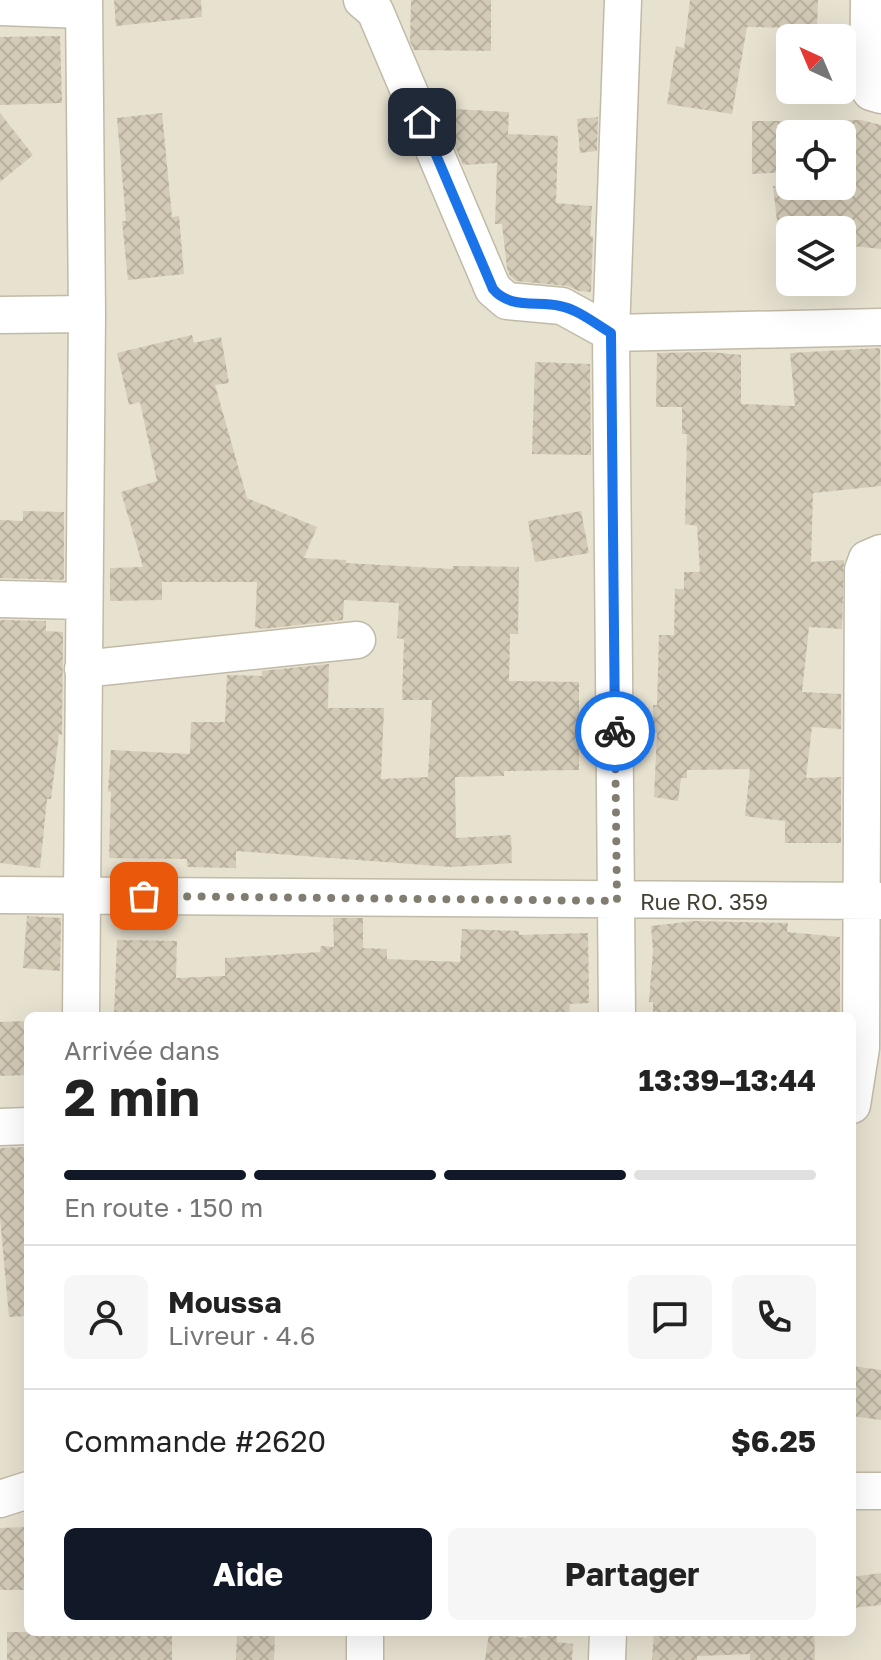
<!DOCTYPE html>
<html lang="fr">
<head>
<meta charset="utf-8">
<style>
	body { margin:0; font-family:"Golos Text",sans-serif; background:#f6f6f6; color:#222; height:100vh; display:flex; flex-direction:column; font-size:30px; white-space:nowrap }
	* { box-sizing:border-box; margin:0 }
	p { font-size:26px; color:#767676 }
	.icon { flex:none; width:44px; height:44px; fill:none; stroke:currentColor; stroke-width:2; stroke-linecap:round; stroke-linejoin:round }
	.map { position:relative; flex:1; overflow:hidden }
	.details { position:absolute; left:24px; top:1012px; width:832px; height:624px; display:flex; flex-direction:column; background:#fff; border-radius:12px; box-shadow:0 8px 32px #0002 }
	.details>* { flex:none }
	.needle { width:52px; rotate:316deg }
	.buttons { position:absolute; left:776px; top:24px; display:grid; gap:16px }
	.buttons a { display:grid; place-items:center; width:80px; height:80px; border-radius:12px; background:#fff; box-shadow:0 8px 32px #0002; font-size:40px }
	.pin { position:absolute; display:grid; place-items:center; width:68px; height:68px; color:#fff; margin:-34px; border-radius:16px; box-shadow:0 4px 12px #0006 }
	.courier { position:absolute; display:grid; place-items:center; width:80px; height:80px; margin:-40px; border:6px solid #1a73e8; border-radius:50%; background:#fff; color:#222; box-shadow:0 2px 10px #0007 }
	.head em { font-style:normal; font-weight:700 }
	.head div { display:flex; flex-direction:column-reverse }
	.head { display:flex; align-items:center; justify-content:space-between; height:136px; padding:0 40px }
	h1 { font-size:52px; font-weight:700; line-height:60px }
	.bar { display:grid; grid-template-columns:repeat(4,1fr); gap:12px 8px; align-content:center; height:96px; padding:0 40px }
	.bar i { height:10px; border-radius:6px; background:#e0e0e0 }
	.bar .on { background:#111827 }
	.bar p { grid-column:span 4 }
	.line { display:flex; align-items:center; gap:20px; padding:0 40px; border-top:2px solid #e0e0e0 }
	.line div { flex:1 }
	.round { display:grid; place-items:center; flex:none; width:84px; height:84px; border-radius:12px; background:#f6f6f6 }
	.button { display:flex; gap:16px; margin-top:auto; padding:16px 40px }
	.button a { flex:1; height:92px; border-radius:12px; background:#111827; color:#fff; font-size:32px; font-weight:700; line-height:92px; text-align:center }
	.button a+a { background:#f6f6f6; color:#222 }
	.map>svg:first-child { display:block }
	.residential { fill:#e7e1d0; fill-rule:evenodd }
	.building { fill:url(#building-cross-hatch) }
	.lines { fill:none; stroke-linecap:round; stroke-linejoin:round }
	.minor-casing { stroke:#c1baa7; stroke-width:39 }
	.minor { stroke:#fff; stroke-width:36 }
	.done { stroke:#817d70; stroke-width:8; stroke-dasharray:0 14.4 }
	.route { stroke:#1a73e8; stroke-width:10 }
	.labels { text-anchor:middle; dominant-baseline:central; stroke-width:6; stroke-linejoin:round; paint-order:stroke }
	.street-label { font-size:22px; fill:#443f32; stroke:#fff }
</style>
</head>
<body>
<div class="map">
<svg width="881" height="1660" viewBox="0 0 881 1660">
	<defs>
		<pattern id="building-cross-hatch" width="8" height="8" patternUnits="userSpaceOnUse" patternTransform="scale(2)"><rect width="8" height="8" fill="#d4cbb7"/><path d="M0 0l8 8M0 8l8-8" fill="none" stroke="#b7af9e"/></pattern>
	</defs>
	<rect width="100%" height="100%" fill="#f2efe2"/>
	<path class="residential" d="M0 0H881V1660H0ZM790 38H842V90H790ZM790 134H842V186H790ZM790 230H842V282H790ZM28 1016H852V1632H28Z"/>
	<path class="building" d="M114 0H201L202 17 116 26Z
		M411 0H491V51L414 50 410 41Z
		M690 0H818L817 28 747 27 732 114 667 104 676 46 684 48Z
		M60 36 62 103 0 105V37Z
		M452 109 509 112 508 134 558 136 556 203 592 206 590 236H593L591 292 579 291 568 286 516 281 510 276 507 268 502 224H495L497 163 463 165 453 142Z
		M0 113 33 155 0 182Z
		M162 113 172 217 179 216 184 274 128 280 122 221H126L117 118Z
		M598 117 597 151 580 153 577 119Z
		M842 120H861L881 125V249L842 245V230H778L773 186H842Z
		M752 121H790V172L752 174Z
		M192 335 194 343 221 337 229 383 215 385 247 498 317 527 304 558 346 560V563L452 569 453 566 519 567 518 634H510L509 681 579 682V770L504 771V776L455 777 456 838 511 835 512 863 451 867 236 851V868L187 867V859L109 858 111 792 108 791 111 750 190 754 191 722H225L227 675 262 676V671L329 664 328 708H384L381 779 428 777 432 700H402L404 639 397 638 399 603 344 600 343 620 262 629 255 627 257 582H162V600L110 601V568L143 567 121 492 157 481 140 402 129 405 117 353Z
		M880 348 881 486 813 493 811 562 844 560 842 629 809 627 802 692 841 694V729L812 727 806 778 841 777V843H785V821L745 816 750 769 687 770V778H681L678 801 654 797 657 733H654L653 705H657L659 635H674L675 589H684V572H700L697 526 685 524 687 434H682V407H656L657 353 710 352 741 355V404L795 406 790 353Z
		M535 362 590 364 591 455 532 454Z
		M23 511 64 512V580L0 578V520L23 521Z
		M581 511 589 553 535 562 528 521Z
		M0 620 46 621V631L63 632 62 735 59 734 51 799H47L40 868 0 863Z
		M27 916 61 918 60 971 23 968Z
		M333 918H363V948L387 949V959L460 962 462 929 519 931V935L588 933 589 1003 570 1004 569 1016 379 1014V1016H114L117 940 177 941 176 978 225 976V958L320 952 321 946 334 947Z
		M694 921 788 923 787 932 840 937V1016H653V1002H649L653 950 651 926Z
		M28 1021V1075L0 1076V1022Z
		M28 1147V1316L9 1317 0 1217V1148Z
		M852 1366 881 1370V1420L852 1416Z
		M28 1527V1590H0V1528Z
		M881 1573V1605L852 1608V1577Z
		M7 1632H172V1660H7Z
		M237 1632H275L274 1660H236Z
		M527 1632H557V1642L573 1644 572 1660H485L489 1633 527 1638Z
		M654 1632H814L815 1660H750V1654L697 1656V1660H652Z"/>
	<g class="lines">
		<defs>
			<path id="minor" d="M362 0 375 11 493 289 507 301 562 306 611 333 881 327
				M869 0 868 88 871 92 881 95
				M0 7 84 10
				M0 315 87 314
				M0 599 84 601
				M83 669 357 640
				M0 895 881 901
				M81 1016 87 314 84 0
				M617 1016 611 333 623 0
				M852 1105 861 1048 863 570 867 559 881 553
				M0 1127 28 1126
				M852 1491H881
				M0 1499 28 1490
				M365 1632V1660
				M607 1660 608 1632"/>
		</defs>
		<use href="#minor" class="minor-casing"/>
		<use href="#minor" class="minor"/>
	</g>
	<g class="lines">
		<path class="done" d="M144 896 617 901 615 731"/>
		<path class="route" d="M422 122 493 289C510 309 536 301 560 306 577 309 596 324 611 333L615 731"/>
	</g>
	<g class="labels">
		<g class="street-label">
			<text x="704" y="901">Rue RO. 359</text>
		</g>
	</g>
</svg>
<div class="buttons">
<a><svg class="needle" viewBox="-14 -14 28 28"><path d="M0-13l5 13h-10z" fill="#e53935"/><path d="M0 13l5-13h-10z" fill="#767676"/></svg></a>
<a><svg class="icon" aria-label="locate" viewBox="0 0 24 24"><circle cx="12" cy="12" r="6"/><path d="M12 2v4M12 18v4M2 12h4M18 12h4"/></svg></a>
<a><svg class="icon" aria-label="layers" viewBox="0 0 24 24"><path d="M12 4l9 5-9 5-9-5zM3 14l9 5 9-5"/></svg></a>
</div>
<div class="pin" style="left:144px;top:896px;background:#ea580c"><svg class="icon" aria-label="bag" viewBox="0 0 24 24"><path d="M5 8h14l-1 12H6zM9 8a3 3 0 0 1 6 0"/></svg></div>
<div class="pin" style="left:422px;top:122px;background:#1f2937"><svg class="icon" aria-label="home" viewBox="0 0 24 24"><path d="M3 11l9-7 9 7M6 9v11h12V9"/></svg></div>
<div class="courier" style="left:615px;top:731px"><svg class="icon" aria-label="bike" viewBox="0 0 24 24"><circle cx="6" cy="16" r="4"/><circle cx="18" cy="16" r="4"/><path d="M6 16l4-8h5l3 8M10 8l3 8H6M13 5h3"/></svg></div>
<section class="details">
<div class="head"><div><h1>2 min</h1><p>Arrivée dans</p></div><em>13:39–13:44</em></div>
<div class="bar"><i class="on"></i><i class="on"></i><i class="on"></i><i></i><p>En route · 150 m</p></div>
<div class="line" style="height:144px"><a class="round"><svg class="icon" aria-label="person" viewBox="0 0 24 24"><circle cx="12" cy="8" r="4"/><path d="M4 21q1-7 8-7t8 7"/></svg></a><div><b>Moussa</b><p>Livreur · 4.6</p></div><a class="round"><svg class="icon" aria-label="chat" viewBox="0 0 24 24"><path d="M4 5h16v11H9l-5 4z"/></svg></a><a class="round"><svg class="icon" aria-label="phone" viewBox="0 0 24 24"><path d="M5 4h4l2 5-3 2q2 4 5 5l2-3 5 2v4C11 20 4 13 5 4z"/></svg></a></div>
<div class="line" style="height:104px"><div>Commande #2620</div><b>$6.25</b></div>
<div class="button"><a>Aide</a><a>Partager</a></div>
</section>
</div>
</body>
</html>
